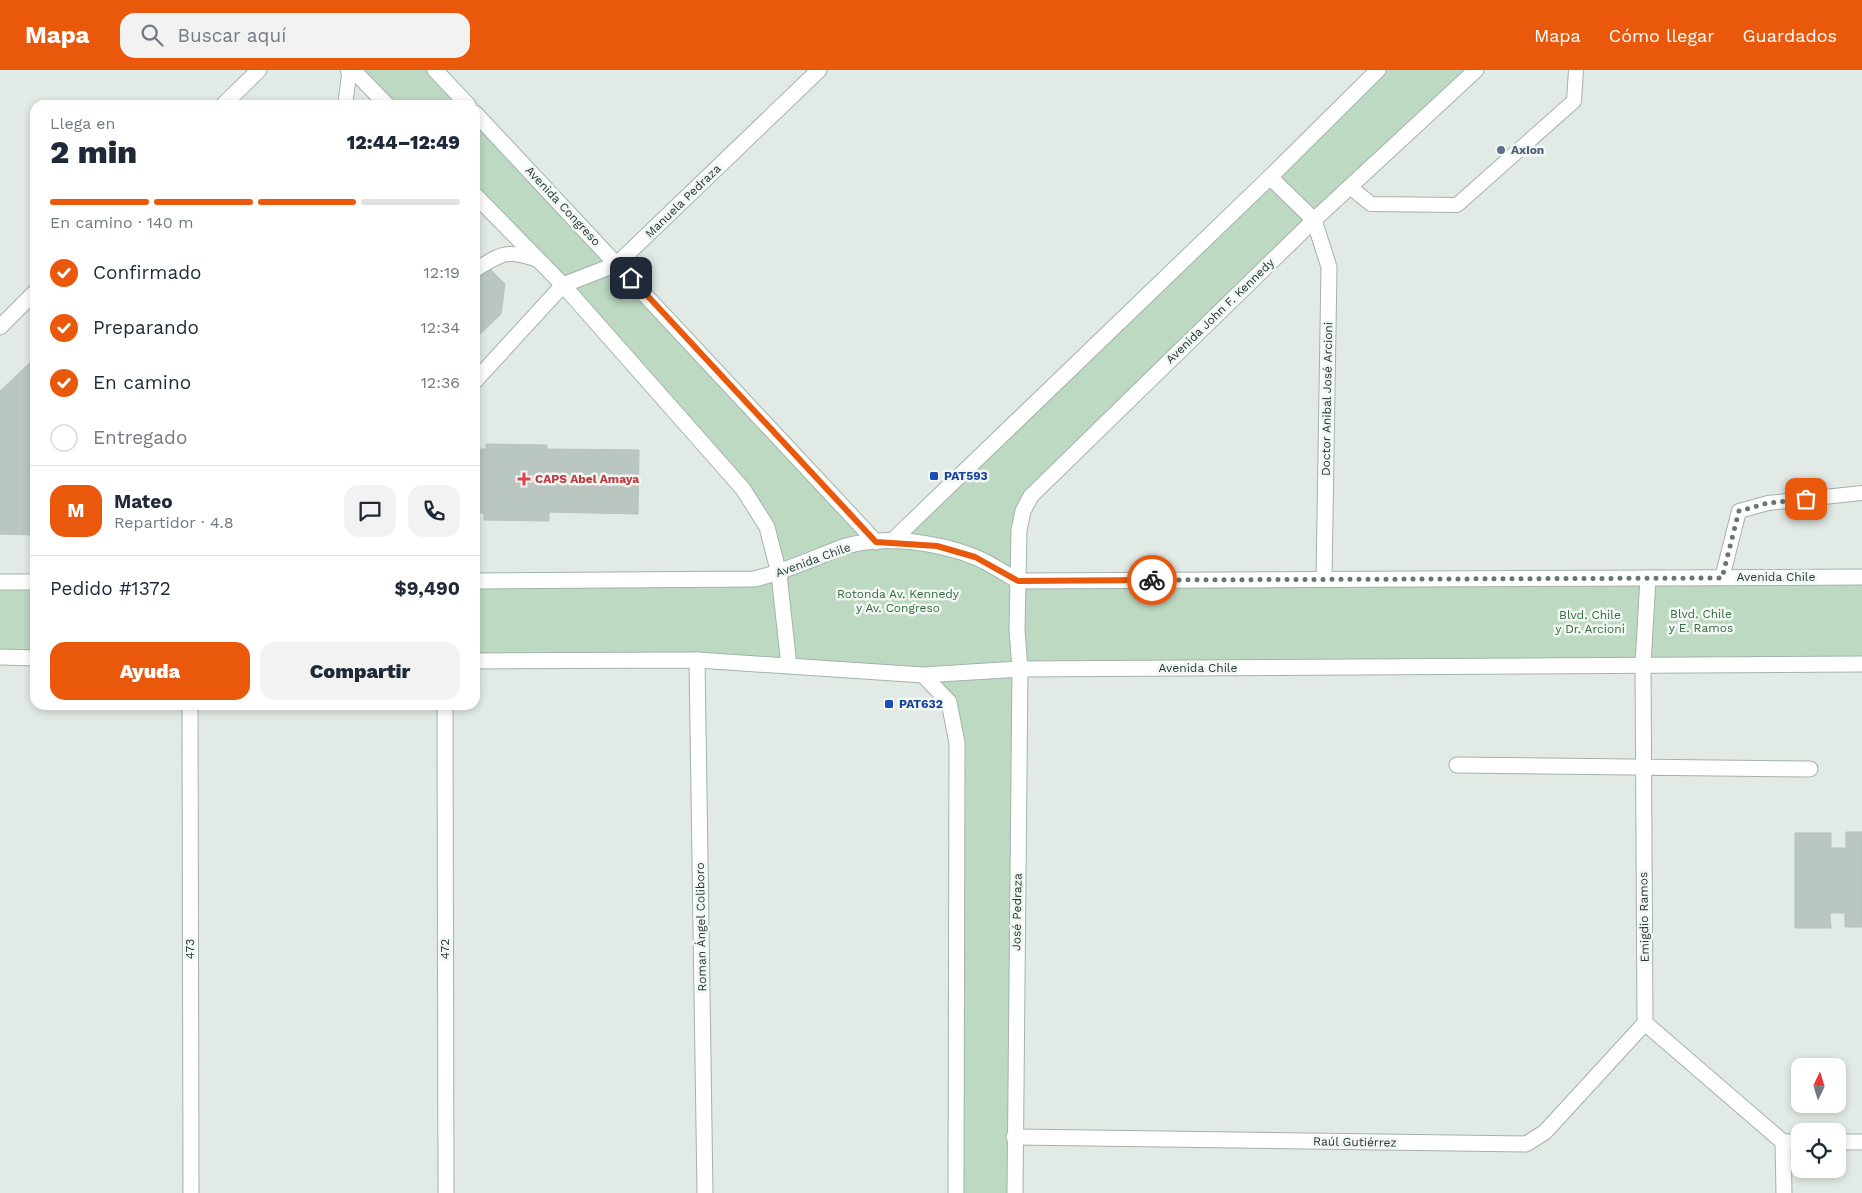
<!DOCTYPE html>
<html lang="es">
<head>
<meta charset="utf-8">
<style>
	body { margin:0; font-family:"Work Sans",sans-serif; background:#f2f2f3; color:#1f2937; height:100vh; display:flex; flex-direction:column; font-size:19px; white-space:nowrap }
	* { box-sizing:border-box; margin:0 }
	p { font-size:16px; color:#747a83 }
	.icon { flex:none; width:28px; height:28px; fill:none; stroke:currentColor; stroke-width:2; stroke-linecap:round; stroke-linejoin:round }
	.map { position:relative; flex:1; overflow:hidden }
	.drawer { position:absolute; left:30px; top:30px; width:450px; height:610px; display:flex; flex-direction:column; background:#fff; border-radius:15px; box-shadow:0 2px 8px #0003 }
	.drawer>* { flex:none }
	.needle { width:32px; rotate:4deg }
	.controls { position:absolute; left:1791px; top:988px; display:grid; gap:10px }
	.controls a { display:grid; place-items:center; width:55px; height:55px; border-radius:10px; background:#fff; box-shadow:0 2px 8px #0003; font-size:25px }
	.pin { position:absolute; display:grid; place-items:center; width:42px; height:42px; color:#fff; margin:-21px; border-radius:10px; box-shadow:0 2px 8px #0006 }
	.courier { position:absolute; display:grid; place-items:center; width:50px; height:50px; margin:-25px; border:4px solid #ea580c; border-radius:50%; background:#fff; color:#222; box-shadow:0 1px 6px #0007 }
	.headline em { font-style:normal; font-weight:800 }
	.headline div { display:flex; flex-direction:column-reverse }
	.headline { display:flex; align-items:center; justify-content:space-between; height:85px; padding:0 20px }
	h1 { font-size:32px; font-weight:800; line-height:38px }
	.bar { display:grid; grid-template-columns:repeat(4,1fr); gap:8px 5px; align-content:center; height:60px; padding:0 20px }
	.bar i { height:6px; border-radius:4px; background:#e0e1e3 }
	.bar .selected { background:#ea580c }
	.bar p { grid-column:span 4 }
	.line { display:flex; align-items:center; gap:12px; padding:0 20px; border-top:1px solid #e0e1e3 }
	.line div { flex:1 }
	.round { display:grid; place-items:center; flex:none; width:52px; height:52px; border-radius:15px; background:#f2f2f3 }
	ol { padding:0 20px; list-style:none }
	li { display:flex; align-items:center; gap:15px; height:55px }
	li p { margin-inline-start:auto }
	li .icon { padding:5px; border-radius:50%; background:#ea580c; color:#fff; stroke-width:4 }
	li:last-child { color:#747a83 }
	li i { width:28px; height:28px; border:2px solid #e0e1e3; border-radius:50% }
	.cta { display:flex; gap:10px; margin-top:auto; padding:10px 20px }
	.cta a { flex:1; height:58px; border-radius:15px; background:#ea580c; color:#fff; font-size:20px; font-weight:800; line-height:58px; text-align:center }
	.cta a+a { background:#f2f2f3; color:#1f2937 }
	header { display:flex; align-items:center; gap:30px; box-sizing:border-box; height:70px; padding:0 25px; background:#ea580c; color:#fff }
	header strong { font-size:24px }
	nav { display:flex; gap:28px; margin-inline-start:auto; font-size:18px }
	.search { width:350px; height:45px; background:#f2f2f3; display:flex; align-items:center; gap:12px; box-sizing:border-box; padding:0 18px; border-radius:15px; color:#747a83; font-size:19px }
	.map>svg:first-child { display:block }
	.green { fill:#bdd9c1 }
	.building { fill:#bac7c1; stroke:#b5c3bb }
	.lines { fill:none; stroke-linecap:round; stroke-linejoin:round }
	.lane-casing { stroke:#a5b1ab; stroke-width:16 }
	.street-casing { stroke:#a5b1ab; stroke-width:17 }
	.secondary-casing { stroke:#a2b4ab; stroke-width:17 }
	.lane { stroke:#fff; stroke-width:14 }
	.street { stroke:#fff; stroke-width:15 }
	.secondary { stroke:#fff; stroke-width:15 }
	.done { stroke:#66776f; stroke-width:5; stroke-dasharray:0 9 }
	.route { stroke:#ea580c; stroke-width:6 }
	.service-dot { fill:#5c6f8a; stroke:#f2f7f4; stroke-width:2 }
	.transit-dot { fill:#1a4fb4; stroke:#f2f7f4; stroke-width:2 }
	.health-dot { fill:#e0444e; stroke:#f2f7f4; stroke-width:2 }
	.labels { text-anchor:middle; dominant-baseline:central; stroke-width:5; stroke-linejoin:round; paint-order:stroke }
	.service-label { font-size:12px; font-weight:bold; fill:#4e5e75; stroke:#f2f7f4; text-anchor:start }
	.street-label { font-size:12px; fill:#243930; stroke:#f2f7f4 }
	.transit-label { font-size:12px; font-weight:bold; fill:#164399; stroke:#f2f7f4; text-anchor:start }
	.health-label { font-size:12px; font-weight:bold; fill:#be3a42; stroke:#f2f7f4; text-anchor:start }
	.park-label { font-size:12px; fill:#346a41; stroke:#f2f7f4 }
</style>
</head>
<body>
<header>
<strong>Mapa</strong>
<div class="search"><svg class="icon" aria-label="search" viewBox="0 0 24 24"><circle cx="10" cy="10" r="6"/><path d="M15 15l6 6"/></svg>Buscar aquí</div>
<nav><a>Mapa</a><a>Cómo llegar</a><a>Guardados</a></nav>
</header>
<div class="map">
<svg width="1862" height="1123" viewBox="0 0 1862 1123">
	<rect width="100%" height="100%" fill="#e2eae5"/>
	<path class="green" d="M353 0H435L468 35H387Z
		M1378 0H1476L1031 426 1018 511 1862 507V594L1020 600 1015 1123H956L957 673 949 632 923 605 475 591V511L779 504 767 457 475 125V43L876 472 892 471Z
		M0 512H35V588L0 587Z"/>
	<path class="building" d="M475 184 505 214 501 244 475 269Z
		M35 288V465L0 464V321Z
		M486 374 547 375V379L639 380 638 444 549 442V451L484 450V443H475V379H486Z
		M1846 762H1862V857H1845V843H1830L1831 858H1795V763H1831V778H1846Z"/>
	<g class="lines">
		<defs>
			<path id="lane" d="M345 35 349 6 348 0
				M1350 117 1371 134 1457 135 1574 31 1576 0
				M475 200C502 183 508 179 538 190
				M1722 508 1739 441 1768 433 1862 423"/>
			<path id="street" d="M223 35 259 0
				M1270 107 1314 150 1329 197 1324 509
				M0 257 35 222
				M475 311 563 215 617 194 819 0
				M1648 508 1643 595 1645 953 1783 1072 1784 1123
				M697 590 705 1123
				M190 635 191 1123
				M445 635 446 1123
				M1457 695 1810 699
				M1014 1067 1526 1074 1545 1062 1645 953
				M1783 1072H1800
				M1838 1072H1862"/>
			<path id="secondary" d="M353 0 387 35
				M435 0 468 35
				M475 43 876 472
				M475 125 563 215 743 419 767 457 779 504 789 596
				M892 471 1270 107 1378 0
				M475 511 754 509C785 502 813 488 843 477 883 464 937 472 975 487 990 493 1004 503 1018 511L1862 507
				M0 512H35
				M0 587 35 588
				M475 591 697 590 923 605 1020 599 1862 594
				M923 605 949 632 957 673 956 1123
				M1015 1123 1020 599 1017 560 1019 460 1023 441 1031 426 1314 150 1476 0"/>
		</defs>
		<use href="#lane" class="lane-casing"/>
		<use href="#street" class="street-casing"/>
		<use href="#secondary" class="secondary-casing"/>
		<use href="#lane" class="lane"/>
		<use href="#street" class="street"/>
		<use href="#secondary" class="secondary"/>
	</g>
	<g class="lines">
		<path class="done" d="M1152 510 1722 508 1739 441 1768 433 1806 429"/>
		<path class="route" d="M631 208 876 472 937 476 975 487 1018 511 1152 510"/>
	</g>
	<circle class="service-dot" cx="1501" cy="80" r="5"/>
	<g class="transit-dot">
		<rect x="929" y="401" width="10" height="10" rx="2.5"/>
		<rect x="884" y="629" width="10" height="10" rx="2.5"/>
	</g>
	<path class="health-dot" d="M521.5 401.5h5v5h5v5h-5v5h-5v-5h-5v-5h5z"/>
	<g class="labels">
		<g class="service-label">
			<text x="1511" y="80">Axion</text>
		</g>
		<g class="street-label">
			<text transform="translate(683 131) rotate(-44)">Manuela Pedraza</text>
			<text transform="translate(563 136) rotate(47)">Avenida Congreso</text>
			<text transform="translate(1220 241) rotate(-44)">Avenida John F. Kennedy</text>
			<text transform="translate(1327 329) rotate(-89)">Doctor Anibal José Arcioni</text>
			<text transform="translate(813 490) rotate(-20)">Avenida Chile</text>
			<text x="1776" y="507">Avenida Chile</text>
			<text x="1198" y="598">Avenida Chile</text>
			<text transform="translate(1017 842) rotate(-89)">José Pedraza</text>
			<text transform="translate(1644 847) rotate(-91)">Emigdio Ramos</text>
			<text transform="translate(701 857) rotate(-91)">Roman Ángel Coliboro</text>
			<text transform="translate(190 879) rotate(-90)">473</text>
			<text transform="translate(445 879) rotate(-90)">472</text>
			<text transform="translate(1355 1072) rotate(1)">Raúl Gutiérrez</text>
		</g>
		<g class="transit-label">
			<text x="944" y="406">PAT593</text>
			<text x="899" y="634">PAT632</text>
		</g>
		<g class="health-label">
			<text x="535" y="409">CAPS Abel Amaya</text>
		</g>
		<g class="park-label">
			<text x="898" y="524">Rotonda Av. Kennedy<tspan x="898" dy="14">y Av. Congreso</tspan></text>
			<text x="1701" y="544">Blvd. Chile<tspan x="1701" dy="14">y E. Ramos</tspan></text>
			<text x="1590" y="545">Blvd. Chile<tspan x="1590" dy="14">y Dr. Arcioni</tspan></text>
		</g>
	</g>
</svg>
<div class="controls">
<a><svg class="needle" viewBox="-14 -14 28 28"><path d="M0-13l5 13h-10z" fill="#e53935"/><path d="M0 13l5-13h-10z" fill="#747a83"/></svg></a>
<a><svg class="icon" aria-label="locate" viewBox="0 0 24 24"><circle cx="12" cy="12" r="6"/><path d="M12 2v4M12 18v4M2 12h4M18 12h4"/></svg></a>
</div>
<div class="pin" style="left:1806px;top:429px;background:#ea580c"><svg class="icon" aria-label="bag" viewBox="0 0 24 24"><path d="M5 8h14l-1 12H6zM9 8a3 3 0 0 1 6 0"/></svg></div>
<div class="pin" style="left:631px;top:208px;background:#1f2937"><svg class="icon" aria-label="home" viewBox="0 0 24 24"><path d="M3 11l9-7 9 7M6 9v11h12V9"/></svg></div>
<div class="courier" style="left:1152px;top:510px"><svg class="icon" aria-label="bike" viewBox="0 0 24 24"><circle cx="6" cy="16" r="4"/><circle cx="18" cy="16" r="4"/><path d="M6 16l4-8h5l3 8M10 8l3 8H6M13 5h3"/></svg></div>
<section class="drawer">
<div class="headline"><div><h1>2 min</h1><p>Llega en</p></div><em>12:44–12:49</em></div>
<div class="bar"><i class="selected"></i><i class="selected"></i><i class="selected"></i><i></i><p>En camino · 140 m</p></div>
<ol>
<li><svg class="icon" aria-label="check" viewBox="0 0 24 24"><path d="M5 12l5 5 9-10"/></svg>Confirmado<p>12:19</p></li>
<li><svg class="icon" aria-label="check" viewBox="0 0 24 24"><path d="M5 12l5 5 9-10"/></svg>Preparando<p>12:34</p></li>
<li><svg class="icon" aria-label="check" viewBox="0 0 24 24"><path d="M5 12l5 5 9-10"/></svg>En camino<p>12:36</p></li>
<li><i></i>Entregado</li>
</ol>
<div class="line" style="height:90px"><b class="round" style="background:#ea580c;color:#fff">M</b><div><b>Mateo</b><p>Repartidor · 4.8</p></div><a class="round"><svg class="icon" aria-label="chat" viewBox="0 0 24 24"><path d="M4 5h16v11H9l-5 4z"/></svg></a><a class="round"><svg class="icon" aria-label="phone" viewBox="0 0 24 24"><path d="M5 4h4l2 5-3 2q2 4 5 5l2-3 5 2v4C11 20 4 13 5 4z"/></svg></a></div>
<div class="line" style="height:65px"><div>Pedido #1372</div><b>$9,490</b></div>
<div class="cta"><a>Ayuda</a><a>Compartir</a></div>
</section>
</div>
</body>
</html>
